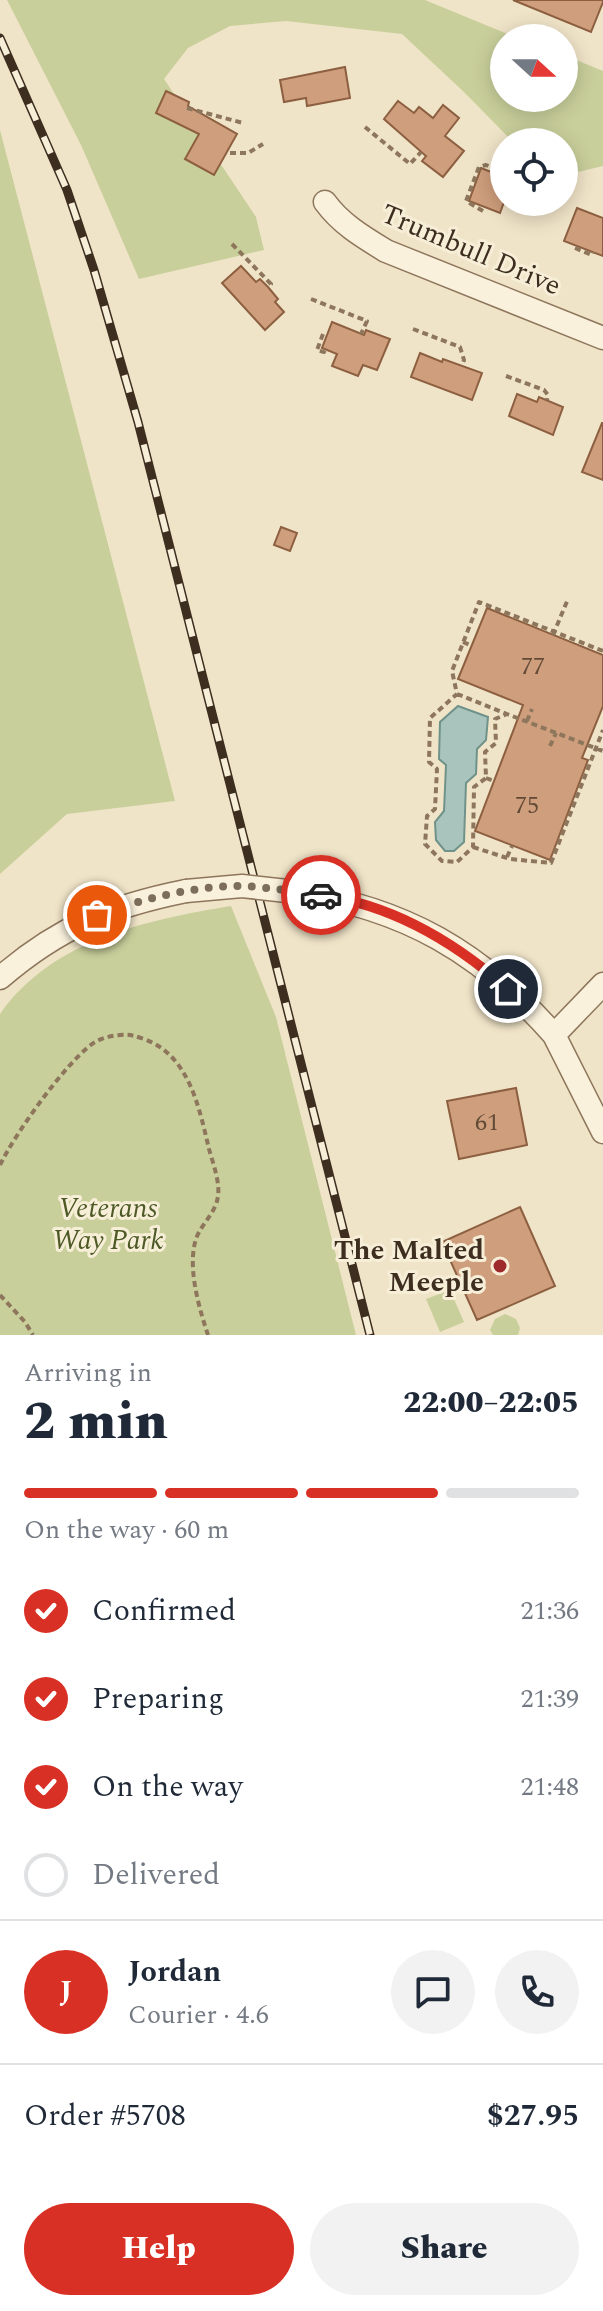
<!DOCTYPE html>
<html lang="en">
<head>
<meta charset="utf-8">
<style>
	body { margin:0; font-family:Spectral,serif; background:#f2f2f3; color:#1f2937; height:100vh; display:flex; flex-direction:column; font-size:30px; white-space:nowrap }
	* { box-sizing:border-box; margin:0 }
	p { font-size:26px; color:#747a83 }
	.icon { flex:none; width:44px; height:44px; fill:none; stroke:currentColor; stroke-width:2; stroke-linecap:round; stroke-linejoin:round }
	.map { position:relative; height:1335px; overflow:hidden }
	.details { display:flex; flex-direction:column; background:#fff; flex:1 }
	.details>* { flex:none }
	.needle { width:52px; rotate:111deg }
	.fabs { position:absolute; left:490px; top:24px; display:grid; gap:16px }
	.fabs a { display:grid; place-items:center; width:88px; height:88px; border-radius:50%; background:#fff; box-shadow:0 4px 20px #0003; font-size:40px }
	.pin { position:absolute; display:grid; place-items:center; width:68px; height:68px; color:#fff; margin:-34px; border:4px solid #fff; border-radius:50%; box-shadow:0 2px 8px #0007 }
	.courier { position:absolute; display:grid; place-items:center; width:80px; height:80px; margin:-40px; border:6px solid #d93025; border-radius:50%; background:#fff; color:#222; box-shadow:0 2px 10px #0007 }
	.headline em { font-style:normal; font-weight:800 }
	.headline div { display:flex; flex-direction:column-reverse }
	.headline { display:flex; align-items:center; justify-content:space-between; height:136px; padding:0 24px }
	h1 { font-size:52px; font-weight:800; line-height:60px }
	.bar { display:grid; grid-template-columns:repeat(4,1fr); gap:12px 8px; align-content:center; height:96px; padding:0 24px }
	.bar i { height:10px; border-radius:6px; background:#e0e1e3 }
	.bar .current { background:#d93025 }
	.bar p { grid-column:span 4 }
	.line { display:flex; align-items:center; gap:20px; padding:0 24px; border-top:2px solid #e0e1e3 }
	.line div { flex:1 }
	.round { display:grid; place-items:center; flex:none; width:84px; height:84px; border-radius:42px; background:#f2f2f3 }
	ol { padding:0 24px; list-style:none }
	li { display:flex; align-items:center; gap:24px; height:88px }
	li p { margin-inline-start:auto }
	li .icon { padding:8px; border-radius:50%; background:#d93025; color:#fff; stroke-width:4 }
	li:last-child { color:#747a83 }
	li i { width:44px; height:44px; border:4px solid #e0e1e3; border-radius:50% }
	.button { display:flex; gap:16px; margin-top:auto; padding:16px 24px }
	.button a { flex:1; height:92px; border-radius:48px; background:#d93025; color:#fff; font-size:32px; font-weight:800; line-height:92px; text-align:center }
	.button a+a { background:#f2f2f3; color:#1f2937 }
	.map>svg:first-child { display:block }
	.green { fill:#c9cf9b }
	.water { fill:#a9c4bc; stroke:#6f938a; stroke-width:2 }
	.building { fill:#cf9f7d; stroke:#8d5f41; stroke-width:2 }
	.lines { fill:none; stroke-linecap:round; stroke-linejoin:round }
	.minor-casing { stroke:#8d765c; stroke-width:25 }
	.path { stroke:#8d765c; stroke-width:4; stroke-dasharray:6 4; stroke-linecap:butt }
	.minor { stroke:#faf1dc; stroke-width:22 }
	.rail-casing { stroke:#3d2e20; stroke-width:9 }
	.rail { stroke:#f7eed8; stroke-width:6; stroke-dasharray:18; stroke-linecap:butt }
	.minor-bridge-casing { stroke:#8d765c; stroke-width:25; stroke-linecap:butt }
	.minor-bridge { stroke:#faf1dc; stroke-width:22 }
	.done { stroke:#7c6e5b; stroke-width:8; stroke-dasharray:0 14.4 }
	.route { stroke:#d93025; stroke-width:10 }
	.poi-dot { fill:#9e2a2b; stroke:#f7eed8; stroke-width:3 }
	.labels { text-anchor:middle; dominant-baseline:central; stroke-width:6; stroke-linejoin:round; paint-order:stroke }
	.number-label { font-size:24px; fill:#624a37 }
	.street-label { font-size:28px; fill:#3d2e20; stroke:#f7eed8 }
	.park-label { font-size:28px; font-style:italic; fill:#4d5a26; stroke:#f7eed8 }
	.poi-label { font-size:28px; font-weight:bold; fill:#3d2e20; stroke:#f7eed8; text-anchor:end }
</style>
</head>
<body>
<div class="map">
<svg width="603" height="1335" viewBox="0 0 603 1335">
	<rect width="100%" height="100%" fill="#f0e4c8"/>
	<path class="green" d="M7 0H425L517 38H504V98H564V55L603 71V166L578 172 564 166V142H513L465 93 402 34 286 21 230 26 188 48 164 79 256 217 264 250 139 279 81 145Z
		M0 130 175 801 67 814 0 874Z
		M231 906 276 1017 356 1335H0V1014C53 939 147 920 231 906Z
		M450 1290 464 1322 440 1332 426 1299Z
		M505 1314 516 1319 520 1328 518 1335H493L490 1330 495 1319Z"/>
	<path class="water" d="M458 706 488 717 486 740 477 749 476 774 466 783 464 842 454 851H445L436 840 435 822 444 811 446 765 439 759 440 722Z"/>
	<path class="building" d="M513 0H603V2L591 32Z
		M345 67 350 98 307 106 306 98 284 102 280 80Z
		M166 91 189 102 188 106 237 134 214 175 185 159 199 134 156 113Z
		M398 101 414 113 419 107 433 118 443 105 459 118 445 136 464 151 443 177 422 161 426 156 384 119Z
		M481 168 504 177V202L500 213 469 201Z
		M577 208 603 218V256L564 241Z
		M241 266 256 282 260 279 268 287 278 299 275 302 284 312 265 330 222 283Z
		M332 322 364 335 366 330 390 339 377 370 363 365 358 376 332 366 337 354 322 348Z
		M420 353 442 362 443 359 482 373 472 400 411 377Z
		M517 394 537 402 539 397 563 407 553 435 509 416Z
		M602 423H603V480L582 472Z
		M281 527 297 533 290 551 274 545Z
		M487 608 603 655V706L582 758 588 760 550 860 475 831 523 705 458 679Z
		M516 1088 527 1145 459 1159 447 1101Z
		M520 1207 555 1286 477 1320 442 1242Z"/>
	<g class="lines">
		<defs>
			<path id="minor" d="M325 202C341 224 363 237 386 251L603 338
				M296 892C404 908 481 952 554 1035
				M0 978C59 927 111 906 186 891
				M603 984 554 1035 603 1132"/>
		</defs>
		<use href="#minor" class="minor-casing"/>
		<path class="path" d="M187 108 243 123
			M365 127 410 164 421 152
			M230 153H248L263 144
			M483 211 466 201 479 167 486 165 502 172 501 176
			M232 244 271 284 268 287
			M575 248 592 255 593 252
			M311 299 367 321 361 334
			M413 329 460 347 464 360 462 366
			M323 334 317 350 324 352 325 350
			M506 376 544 390 548 395 547 400
			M553 635 568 599
			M463 642 472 646
			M603 651 479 602 452 671 457 694 430 718 429 762 437 769 435 809 427 816 425 844 442 861 457 862 473 847 474 787 486 778 485 752 496 743 495 719 507 714 603 751
			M457 694 507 714
			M527 721 532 709
			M550 746 556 733
			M486 778 494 781
			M473 847 510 859 551 863 603 730
			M507 857 512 846
			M0 1165C15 1134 64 1065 92 1044 101 1038 110 1036 120 1035 129 1034 135 1036 144 1039 189 1055 199 1107 209 1149 213 1163 220 1182 218 1196 216 1213 201 1224 196 1239 187 1267 199 1308 208 1335
			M0 1295 25 1322 33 1335"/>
		<use href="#minor" class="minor"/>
		<defs>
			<path id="rail" d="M0 38 67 190 94 270 138 422 370 1335"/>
		</defs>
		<use href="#rail" class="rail-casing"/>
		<use href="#rail" class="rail"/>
		<defs>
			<path id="minor-bridge" d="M186 891 242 886 296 892"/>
		</defs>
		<use href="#minor-bridge" class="minor-bridge-casing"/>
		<use href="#minor-bridge" class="minor-bridge"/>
	</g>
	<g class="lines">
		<path class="done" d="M97 915C143 899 192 886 242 886 268 887 295 892 321 895"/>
		<path class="route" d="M321 895C392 905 456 943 508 989"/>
	</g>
	<circle class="poi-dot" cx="500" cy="1266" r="8"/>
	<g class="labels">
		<g class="number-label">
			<text x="533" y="667">77</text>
			<text x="527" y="806">75</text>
			<text x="487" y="1123">61</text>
		</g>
		<g class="street-label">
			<text transform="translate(471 250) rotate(23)">Trumbull Drive</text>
		</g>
		<g class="park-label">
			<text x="108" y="1208">Veterans<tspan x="108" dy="32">Way Park</tspan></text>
		</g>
		<g class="poi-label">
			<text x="484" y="1250">The Malted<tspan x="484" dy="32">Meeple</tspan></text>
		</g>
	</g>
</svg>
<div class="fabs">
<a><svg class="needle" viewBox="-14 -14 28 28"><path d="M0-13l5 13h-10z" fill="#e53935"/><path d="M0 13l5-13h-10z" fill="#747a83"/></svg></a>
<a><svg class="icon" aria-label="locate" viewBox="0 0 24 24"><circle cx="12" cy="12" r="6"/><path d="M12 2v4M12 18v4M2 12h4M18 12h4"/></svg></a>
</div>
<div class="pin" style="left:97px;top:915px;background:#ea580c"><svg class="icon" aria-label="bag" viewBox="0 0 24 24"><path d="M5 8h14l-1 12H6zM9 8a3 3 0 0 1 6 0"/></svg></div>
<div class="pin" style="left:508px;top:989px;background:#1f2937"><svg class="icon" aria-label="home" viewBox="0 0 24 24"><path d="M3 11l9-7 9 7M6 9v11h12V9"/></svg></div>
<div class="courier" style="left:321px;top:895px"><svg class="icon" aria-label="car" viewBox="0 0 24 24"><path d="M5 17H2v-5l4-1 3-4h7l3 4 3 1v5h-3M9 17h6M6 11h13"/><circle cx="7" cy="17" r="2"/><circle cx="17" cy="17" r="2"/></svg></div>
</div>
<section class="details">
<div class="headline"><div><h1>2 min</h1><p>Arriving in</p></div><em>22:00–22:05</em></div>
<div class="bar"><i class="current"></i><i class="current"></i><i class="current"></i><i></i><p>On the way · 60 m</p></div>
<ol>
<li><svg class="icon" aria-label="check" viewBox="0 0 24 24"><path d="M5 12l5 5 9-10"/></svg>Confirmed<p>21:36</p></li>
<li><svg class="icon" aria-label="check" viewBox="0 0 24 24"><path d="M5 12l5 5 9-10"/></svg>Preparing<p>21:39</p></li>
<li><svg class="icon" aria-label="check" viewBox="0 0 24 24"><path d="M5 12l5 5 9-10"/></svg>On the way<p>21:48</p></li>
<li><i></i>Delivered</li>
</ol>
<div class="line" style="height:144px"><b class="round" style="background:#d93025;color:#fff">J</b><div><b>Jordan</b><p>Courier · 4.6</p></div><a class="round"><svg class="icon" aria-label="chat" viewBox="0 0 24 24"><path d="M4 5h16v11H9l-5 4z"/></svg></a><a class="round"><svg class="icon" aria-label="phone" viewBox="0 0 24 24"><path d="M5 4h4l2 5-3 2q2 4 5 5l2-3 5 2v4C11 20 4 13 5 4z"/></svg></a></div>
<div class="line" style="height:104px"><div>Order #5708</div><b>$27.95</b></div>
<div class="button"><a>Help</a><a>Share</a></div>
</section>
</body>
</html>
